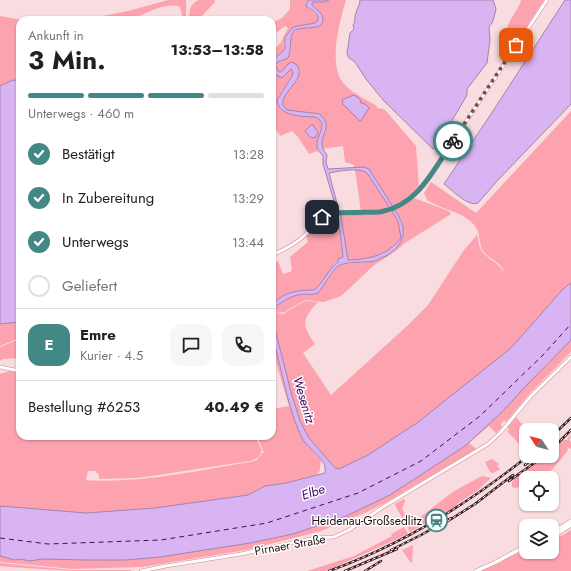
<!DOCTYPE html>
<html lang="de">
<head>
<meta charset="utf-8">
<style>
	body { margin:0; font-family:Jost,sans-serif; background:#f6f6f6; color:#202124; height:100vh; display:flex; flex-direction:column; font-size:15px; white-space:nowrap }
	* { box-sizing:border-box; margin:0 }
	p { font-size:13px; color:#757577 }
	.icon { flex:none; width:22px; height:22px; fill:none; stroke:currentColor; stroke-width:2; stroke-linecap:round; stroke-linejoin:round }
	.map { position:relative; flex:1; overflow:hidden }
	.sheet { position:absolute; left:16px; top:16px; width:260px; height:424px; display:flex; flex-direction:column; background:#fff; border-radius:12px; box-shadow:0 1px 3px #0004 }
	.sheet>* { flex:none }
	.needle { width:26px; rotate:306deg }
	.buttons { position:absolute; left:519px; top:423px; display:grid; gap:8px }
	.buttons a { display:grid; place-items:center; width:40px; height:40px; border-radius:8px; background:#fff; box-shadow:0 1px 3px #0004; font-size:20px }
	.pin { position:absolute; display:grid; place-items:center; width:34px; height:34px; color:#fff; margin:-17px; border-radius:8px; box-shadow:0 2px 6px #0006 }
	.courier { position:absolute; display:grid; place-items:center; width:40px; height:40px; margin:-20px; border:3px solid #428986; border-radius:50%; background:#fff; color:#222; box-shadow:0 1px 5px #0007 }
	.overview em { font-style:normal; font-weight:700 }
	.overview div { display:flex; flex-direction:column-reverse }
	.overview { display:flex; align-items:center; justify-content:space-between; height:68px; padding:0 12px }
	h1 { font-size:26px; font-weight:700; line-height:30px }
	.bar { display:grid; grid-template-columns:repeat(4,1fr); gap:6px 4px; align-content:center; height:48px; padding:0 12px }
	.bar i { height:5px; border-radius:3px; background:#e0e0e0 }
	.bar .selected { background:#428986 }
	.bar p { grid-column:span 4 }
	.line { display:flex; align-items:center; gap:10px; padding:0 12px; border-top:1px solid #e0e0e0 }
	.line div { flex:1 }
	.round { display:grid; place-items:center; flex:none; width:42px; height:42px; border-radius:12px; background:#f6f6f6 }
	ol { padding:0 12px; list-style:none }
	li { display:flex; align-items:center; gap:12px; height:44px }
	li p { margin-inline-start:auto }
	li .icon { padding:4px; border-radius:50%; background:#428986; color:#fff; stroke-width:4 }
	li:last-child { color:#757577 }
	li i { width:22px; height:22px; border:2px solid #e0e0e0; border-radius:50% }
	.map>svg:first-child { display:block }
	.green { fill:#fca3af; fill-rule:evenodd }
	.water { fill:#d9b4f2; stroke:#a382ae }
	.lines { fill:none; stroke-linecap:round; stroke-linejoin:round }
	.ferry { stroke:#490666; stroke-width:1; stroke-dasharray:5 4; stroke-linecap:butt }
	.tertiary-casing { stroke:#cf8c94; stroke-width:4 }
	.secondary-casing { stroke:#cf8c94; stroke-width:4.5 }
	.tertiary { stroke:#fff; stroke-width:3 }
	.secondary { stroke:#fff; stroke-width:3.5 }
	.rail-casing { stroke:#3a2226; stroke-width:2.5 }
	.rail { stroke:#fff; stroke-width:1; stroke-dasharray:3; stroke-linecap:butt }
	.done { stroke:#6f5559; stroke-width:4; stroke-dasharray:0 7.2 }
	.route { stroke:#428986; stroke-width:5 }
	.labels { text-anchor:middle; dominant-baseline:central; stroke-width:3; stroke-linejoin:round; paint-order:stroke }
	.poi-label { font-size:12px; fill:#250d11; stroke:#fff; text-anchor:end }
	.street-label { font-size:12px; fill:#250d11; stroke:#fff }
	.water-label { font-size:13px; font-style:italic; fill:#490666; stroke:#fff }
</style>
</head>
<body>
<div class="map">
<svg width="571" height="571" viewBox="0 0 571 571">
	<rect width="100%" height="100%" fill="#f9dcdf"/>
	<path class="green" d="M168 0H186V20H183L180 7C165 1 146 14 132 19 122 23 96 20 84 20L132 10Z
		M199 0H215V2L200 18 196 20H189C190 10 189 4 199 0Z
		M290 0H308L306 2 308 8 318 16V20L315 23 293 27 284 43 285 49 272 61V52L281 42 288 28 285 26 272 36V23L282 18 290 9Z
		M329 0H346C340 21 326 68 346 86 354 94 367 100 377 106V108L384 109 386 111 416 146 419 188 402 203 393 207 369 169 364 167H354V165L345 162 343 146 322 149C322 149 321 143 321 142 322 129 333 127 320 114L287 110 283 105V97L297 80 300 70 286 66 283 71 279 72 275 65C279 60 286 61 289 54 293 46 288 37 295 31 304 24 317 32 323 21L312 4 313 2 328 1ZM344 99H348L361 103 360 121 343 104 342 100Z
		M521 0H544L519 39 515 41C493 36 519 12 521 0Z
		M0 16 22 20H20V81L13 80 0 86Z
		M291 69 293 72 292 76 277 99 281 110 315 117C327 121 320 132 318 141 317 144 317 147 318 151L309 154 298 137 292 131 280 136 272 123V71L275 74Z
		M571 111V283L563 289 511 348 417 424 368 455 339 469 335 468 309 438 300 421 291 392 272 318V313L283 314 305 301 318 302C301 320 302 325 315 344L303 353 331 395 407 326 428 305 464 250 477 235C479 240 478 246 482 251 487 259 498 262 503 271H504C500 262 491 260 484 252 478 245 481 234 475 226 463 211 442 210 427 200L424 193 431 182 476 213Z
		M355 170H363L367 173 390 208 371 212H361Z
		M414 198 449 211 451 214 405 243 397 250 373 266 351 287 341 296 324 302 305 300 285 312 276 313 272 312V310C279 303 289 297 298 295 305 293 312 296 318 293L338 266 347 264 376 261 403 239 402 221 395 210Z
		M392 211C396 218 403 230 401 238 396 254 362 261 348 260L340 213 372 214Z
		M338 213 343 257 334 265 320 285 314 290 278 299 272 305V263L278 261 283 274 292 271 290 257 308 242 306 235C317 224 321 215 338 213Z
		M20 322V338L0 346V324Z
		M272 333 287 396 303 440 321 460 320 467V470L317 475 307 477 286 484 265 486 248 495 155 508 86 513 0 506V374L10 371 20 372V436H255L262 450 258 458 250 461 138 478 99 479V475L95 471H88L86 480H82C138 484 195 471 250 462L257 460 262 453H264L257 436H272V409L289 406 273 352Z
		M20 339V358L3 359 0 361V347Z
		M571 340V352L530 393 506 422 504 420 501 424 502 427 496 433 489 426 469 443 476 449 385 503 367 512 321 531 294 538 246 550 142 567 72 569 0 562V556L15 560 20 559 30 561 42 559 86 560H125L160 557 250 543 293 534 346 516 390 495 465 446 502 412 524 388Z
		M516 417 527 430 526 444 522 447 507 431 509 430 508 427Z
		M570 434 571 437 569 440 571 442V449L567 447 568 450C561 459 552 472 542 477 537 479 531 478 526 478V485L515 488 512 487V482L517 476 545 456H552V450L565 438 564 440H567Z
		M492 459 499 464 497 466 500 469 499 470 493 473 490 472 485 462Z
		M482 476 491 478 478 490 457 504V506L410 532 395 505 396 503 404 499 405 501 402 509 409 521 419 518 454 491Z
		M404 527 408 534 333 568 325 571H307L354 556 392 536 391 534Z
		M571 530V571H481L502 562V560L526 550V552H552V539L563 535Z
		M413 545 412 562 411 563 402 550Z
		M0 563 72 570H131L132 571H72L10 567 0 566Z"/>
	<path class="water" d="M308 0H329L324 2H313L312 3V5C316 9 323 13 323 19 324 32 300 25 294 31 289 37 292 49 288 58L278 62 275 65 279 72H281L289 63 292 62 297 65C307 80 281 90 283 105L287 110 320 114C337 131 312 136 327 155L326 162 328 169 364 167 369 169 393 207 390 208 367 173C358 167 340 171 329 173L339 211H337L323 164V156C319 152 316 148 317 142 319 133 328 122 315 117 301 116 279 117 277 100L292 76 293 72 291 69 282 78 274 74 272 71V61L285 49V37L293 27 315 23 318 20C319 12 311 11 306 6Z
		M360 0H493L496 9 493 21 489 27 490 40 487 63 467 89V95L450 124 448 125 436 147 433 149 384 101 366 79 355 62 349 58 347 54 350 33 354 29 353 25C356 21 354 17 356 13 357 8 360 5 360 0Z
		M565 0H571V104L497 181 478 203C468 207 452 190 444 184L493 111Z
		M13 80 20 81V322L0 324V86Z
		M354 95 360 99 361 103 365 104 369 108 362 119 360 121 343 104 342 100Z
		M312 124 318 132 316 137 311 138 305 131Z
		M395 210C408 229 406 244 386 256 382 257 378 260 375 261 365 263 347 261 338 266 333 270 323 287 318 293 312 296 305 293 298 295 289 297 279 303 272 310V316V305C284 292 297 290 314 290 324 282 328 269 338 262V259L343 257 338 213H340L341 217 348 260H350C370 259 388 255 401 238L398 221 392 211Z
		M571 283V340L524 388 502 412 465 446 390 495 346 516 293 534 250 543 160 557 125 560H86L42 559 30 561 20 559 15 560 0 556V506L86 513 155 508 248 495 265 486 286 483 325 473C328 459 308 449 302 438 291 415 286 391 280 366 276 349 272 336 272 318L291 392 300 421 309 438 335 468 339 469 368 455 417 423 511 348 563 289Z"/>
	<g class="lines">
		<path class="ferry" d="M0 538 48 544 161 540 267 523 358 493 421 461 480 416 543 355 571 324"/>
		<defs>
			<path id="tertiary" d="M272 255C284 250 297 243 306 234 312 228 318 218 325 214 332 211 342 212 350 213 384 215 406 209 427 180L547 0
				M0 367 20 371
				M141 571 166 566 241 554 315 538 334 537 349 530 383 507 488 444 500 433 531 396 571 357"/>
			<path id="secondary" d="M552 533 571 521
				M552 537 571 525
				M476 571 494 563 526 546"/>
		</defs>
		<use href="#tertiary" class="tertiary-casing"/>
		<use href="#secondary" class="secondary-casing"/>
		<use href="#tertiary" class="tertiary"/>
		<use href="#secondary" class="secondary"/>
		<defs>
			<path id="rail" d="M552 436 571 418
				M552 449 571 430
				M525 465 536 456
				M509 481 544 456
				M448 521 475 504 513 475
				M391 550 421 535 451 518
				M329 571C401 545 468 504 528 456
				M345 571 397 549
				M365 571 381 561"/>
		</defs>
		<use href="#rail" class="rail-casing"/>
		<use href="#rail" class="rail"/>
	</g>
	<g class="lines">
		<path class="done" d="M453 141 516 45"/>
		<path class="route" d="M322 217 330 213 380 212C418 205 433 171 453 141"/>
	</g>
	<defs>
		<symbol id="station-ring" viewBox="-11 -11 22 22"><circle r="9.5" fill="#fff" stroke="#428986" stroke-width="1.5"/><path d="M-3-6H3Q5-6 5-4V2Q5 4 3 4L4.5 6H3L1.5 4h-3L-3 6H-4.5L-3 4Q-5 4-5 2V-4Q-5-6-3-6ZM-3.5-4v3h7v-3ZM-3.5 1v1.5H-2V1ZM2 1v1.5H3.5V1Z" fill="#428986"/></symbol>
	</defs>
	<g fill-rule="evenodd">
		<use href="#station-ring" x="424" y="508" width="25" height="25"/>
	</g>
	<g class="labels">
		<g class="poi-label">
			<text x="422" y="521">Heidenau-Großsedlitz</text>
		</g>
		<g class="street-label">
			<text transform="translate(290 545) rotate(-10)">Pirnaer Straße</text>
		</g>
		<g class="water-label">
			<text transform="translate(304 400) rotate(73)">Wesenitz</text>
			<text transform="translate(313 492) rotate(-19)">Elbe</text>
		</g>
	</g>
</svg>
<div class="buttons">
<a><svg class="needle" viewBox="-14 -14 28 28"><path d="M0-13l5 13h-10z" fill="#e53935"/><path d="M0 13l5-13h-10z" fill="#757577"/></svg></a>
<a><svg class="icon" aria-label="locate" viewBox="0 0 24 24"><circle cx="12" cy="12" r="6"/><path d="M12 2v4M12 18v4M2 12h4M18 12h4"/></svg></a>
<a><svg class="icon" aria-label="layers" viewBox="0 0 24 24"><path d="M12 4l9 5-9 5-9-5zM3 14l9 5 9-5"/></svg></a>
</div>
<div class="pin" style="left:516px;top:45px;background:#ea580c"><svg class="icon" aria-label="bag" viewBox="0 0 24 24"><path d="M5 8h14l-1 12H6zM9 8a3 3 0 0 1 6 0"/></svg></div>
<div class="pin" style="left:322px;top:217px;background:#1f2937"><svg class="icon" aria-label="home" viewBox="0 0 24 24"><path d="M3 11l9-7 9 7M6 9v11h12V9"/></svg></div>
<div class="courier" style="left:453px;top:141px"><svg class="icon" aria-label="bike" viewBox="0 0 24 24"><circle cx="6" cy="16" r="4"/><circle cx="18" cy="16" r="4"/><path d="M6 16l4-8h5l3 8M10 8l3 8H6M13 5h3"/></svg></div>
<section class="sheet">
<div class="overview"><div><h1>3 Min.</h1><p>Ankunft in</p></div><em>13:53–13:58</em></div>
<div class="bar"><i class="selected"></i><i class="selected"></i><i class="selected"></i><i></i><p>Unterwegs · 460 m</p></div>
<ol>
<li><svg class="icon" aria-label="check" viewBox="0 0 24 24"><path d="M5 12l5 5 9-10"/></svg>Bestätigt<p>13:28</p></li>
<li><svg class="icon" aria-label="check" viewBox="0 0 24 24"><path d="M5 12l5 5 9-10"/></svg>In Zubereitung<p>13:29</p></li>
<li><svg class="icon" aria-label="check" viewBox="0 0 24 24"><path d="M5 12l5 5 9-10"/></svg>Unterwegs<p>13:44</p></li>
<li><i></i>Geliefert</li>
</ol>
<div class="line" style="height:72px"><b class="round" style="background:#428986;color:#fff">E</b><div><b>Emre</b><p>Kurier · 4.5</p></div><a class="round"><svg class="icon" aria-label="chat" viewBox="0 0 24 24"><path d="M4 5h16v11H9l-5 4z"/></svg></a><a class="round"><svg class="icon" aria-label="phone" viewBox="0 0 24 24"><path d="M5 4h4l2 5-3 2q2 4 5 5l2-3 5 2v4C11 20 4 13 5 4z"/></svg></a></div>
<div class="line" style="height:52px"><div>Bestellung #6253</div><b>40.49 €</b></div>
</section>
</div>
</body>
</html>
